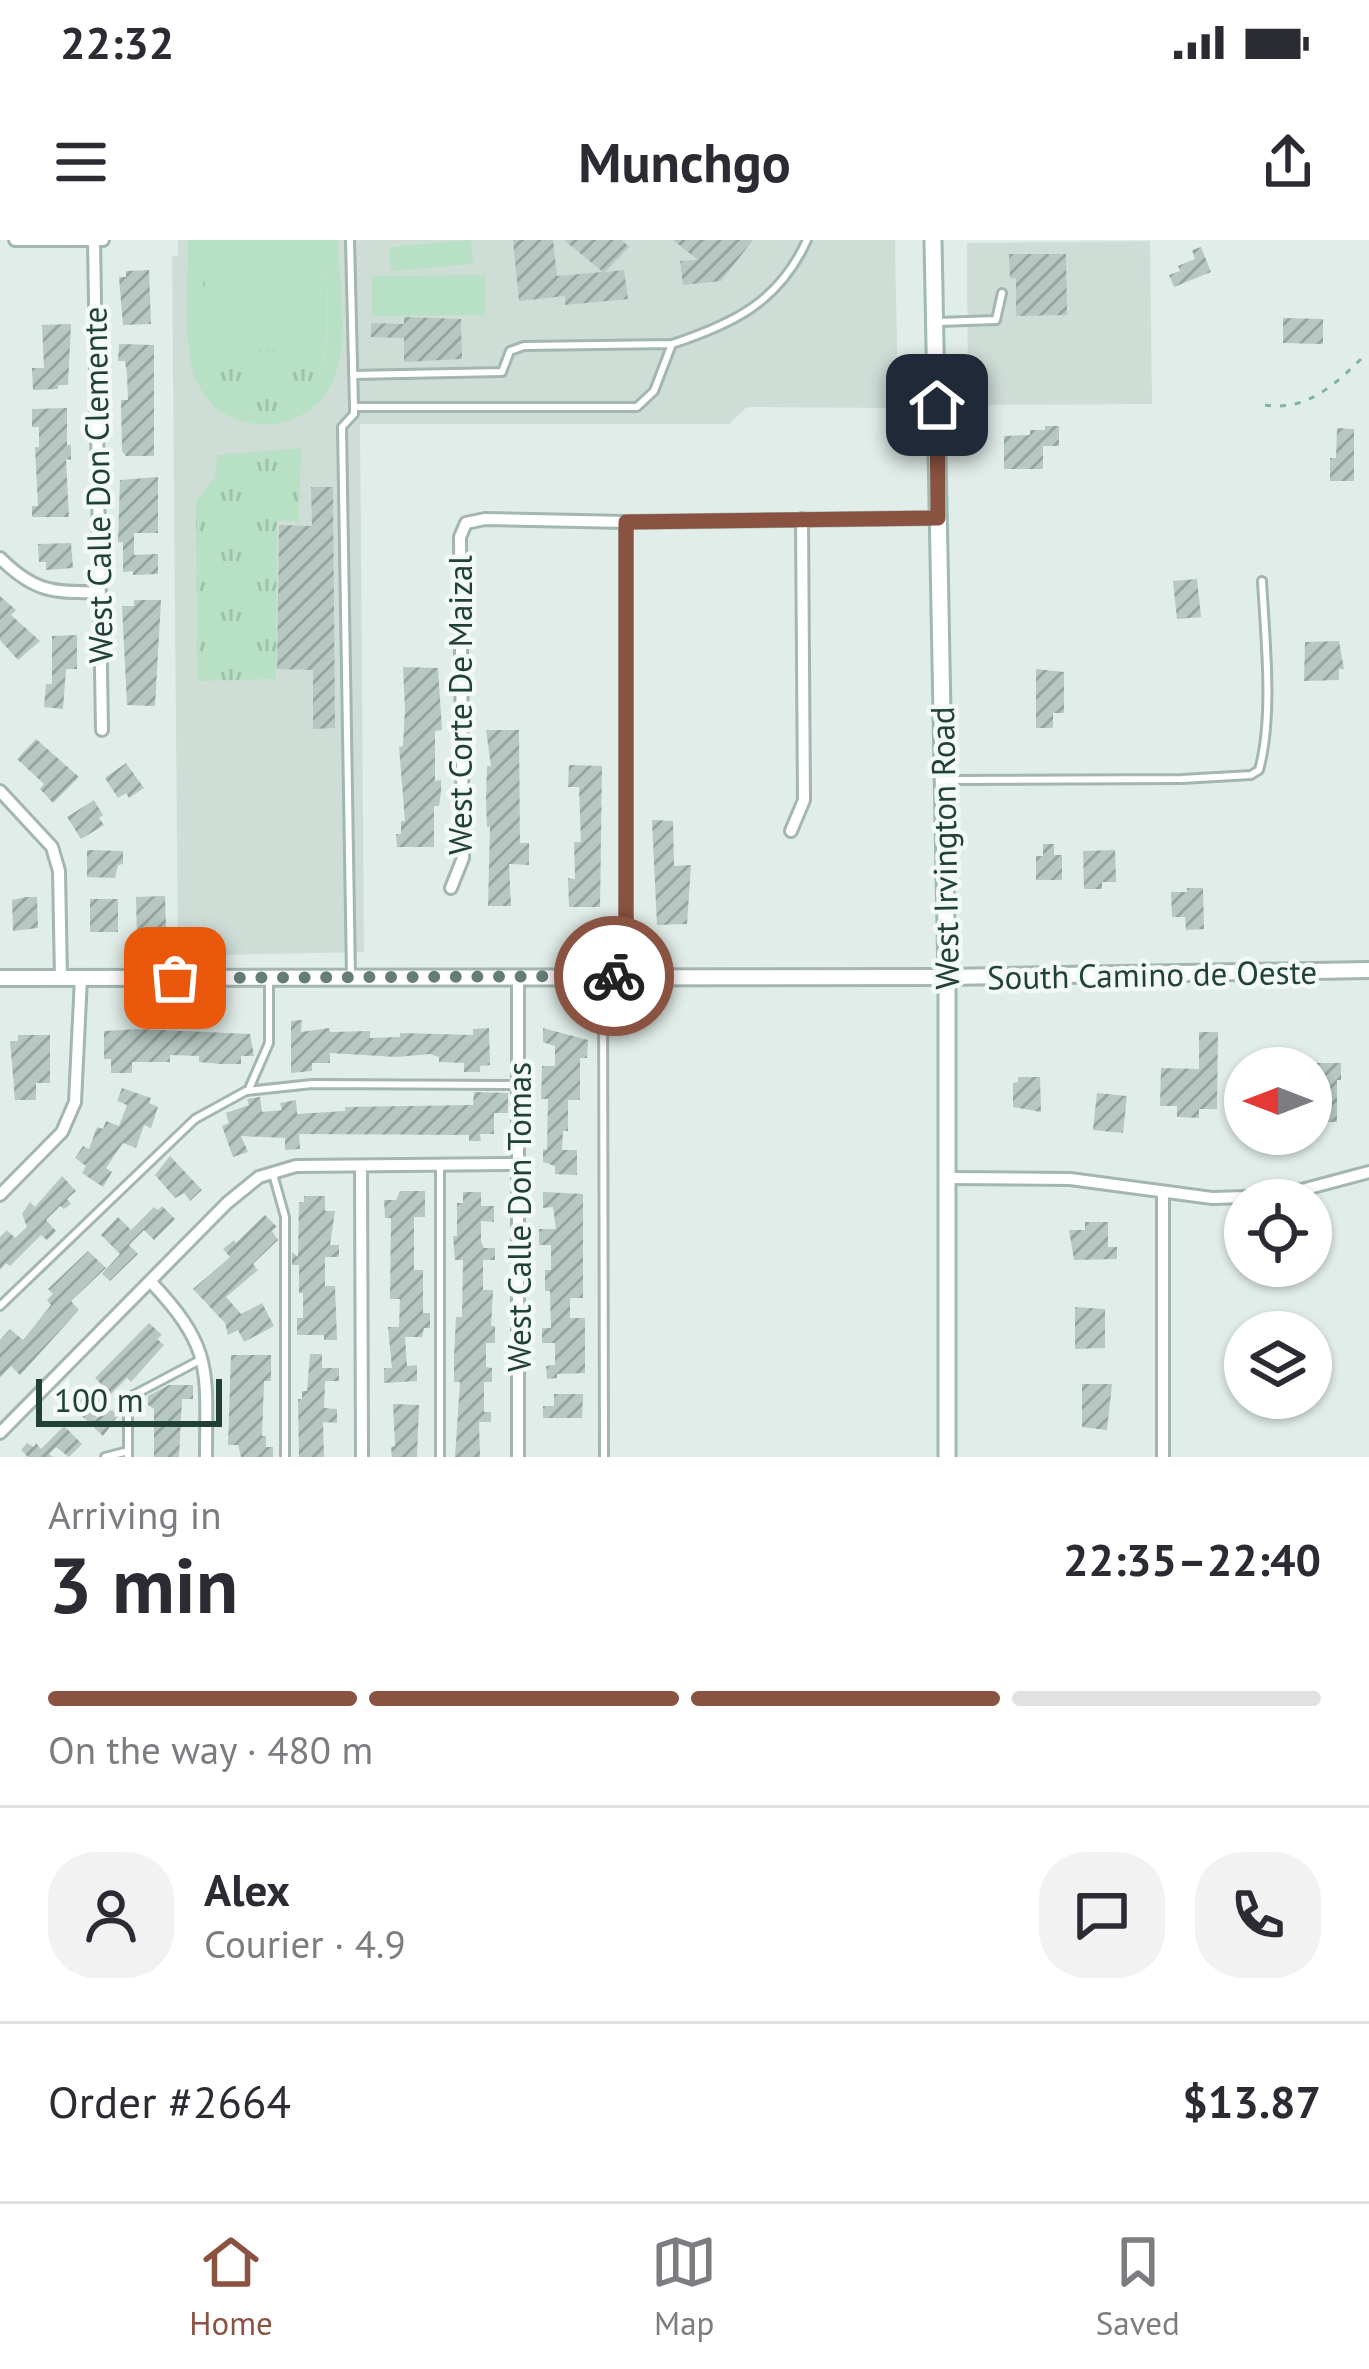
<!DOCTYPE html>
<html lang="en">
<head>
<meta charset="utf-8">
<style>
	body { margin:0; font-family:"PT Sans",sans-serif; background:#f2f2f3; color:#2b2b33; height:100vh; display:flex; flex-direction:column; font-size:45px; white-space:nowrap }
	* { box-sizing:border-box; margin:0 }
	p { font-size:39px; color:#7c7c81 }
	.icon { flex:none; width:66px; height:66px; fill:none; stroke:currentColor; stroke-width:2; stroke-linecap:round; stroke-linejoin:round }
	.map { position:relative; height:1217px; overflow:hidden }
	.details { display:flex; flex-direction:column; background:#fff; flex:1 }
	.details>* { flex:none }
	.needle { width:78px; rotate:270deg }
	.fabs { position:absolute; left:1224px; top:807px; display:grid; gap:24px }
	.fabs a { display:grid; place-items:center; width:108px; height:108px; border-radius:50%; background:#fff; box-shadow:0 3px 9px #0004; font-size:60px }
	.scale { position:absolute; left:36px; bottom:30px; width:186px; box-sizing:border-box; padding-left:12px; border:6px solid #204038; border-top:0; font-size:33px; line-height:42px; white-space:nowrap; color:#204038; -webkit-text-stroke:9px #f2f9f6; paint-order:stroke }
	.pin { position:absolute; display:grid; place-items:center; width:102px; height:102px; color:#fff; margin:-51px; border-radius:24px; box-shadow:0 6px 18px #0006 }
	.courier { position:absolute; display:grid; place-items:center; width:120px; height:120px; margin:-60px; border:9px solid #8a5240; border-radius:50%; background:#fff; color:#222; box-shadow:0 3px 15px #0007 }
	.head em { font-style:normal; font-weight:600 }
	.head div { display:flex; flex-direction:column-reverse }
	.head { display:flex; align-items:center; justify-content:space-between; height:204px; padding:0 48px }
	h1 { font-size:78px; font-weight:600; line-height:90px }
	.bar { display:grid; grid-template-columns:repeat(4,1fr); gap:18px 12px; align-content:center; height:144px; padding:0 48px }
	.bar i { height:15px; border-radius:9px; background:#e1e1e2 }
	.bar .selected { background:#8a5240 }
	.bar p { grid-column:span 4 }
	.line { display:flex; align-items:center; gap:30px; padding:0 48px; border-top:3px solid #e1e1e2 }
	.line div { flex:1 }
	.round { display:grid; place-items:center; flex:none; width:126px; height:126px; border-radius:48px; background:#f2f2f3 }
	.status { display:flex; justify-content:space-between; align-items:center; height:84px; padding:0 60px; background:#fff; direction:ltr }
	.status svg { height:33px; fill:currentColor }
	header { display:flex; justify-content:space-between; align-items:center; height:156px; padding:0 48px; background:#fff; font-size:54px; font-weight:600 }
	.tab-bar { display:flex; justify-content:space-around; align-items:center; height:168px; border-top:3px solid #e1e1e2; background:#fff; font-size:33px; color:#7c7c81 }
	.tab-bar a { display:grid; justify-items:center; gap:6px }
	.tab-bar .selected { color:#8a5240 }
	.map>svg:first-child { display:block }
	.built { fill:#cfddd7 }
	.grass { fill:url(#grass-tufts) }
	.pitch { fill:#b8e0c5 }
	.building { fill:url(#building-hatch) }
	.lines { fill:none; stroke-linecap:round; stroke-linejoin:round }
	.service-casing { stroke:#a3b6b0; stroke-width:12 }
	.minor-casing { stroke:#a3b6b0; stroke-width:16 }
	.tertiary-casing { stroke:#a3b6b0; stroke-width:20 }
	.secondary-casing { stroke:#9fbab1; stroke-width:21 }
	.path { stroke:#7fb4a5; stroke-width:3; stroke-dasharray:6 9; stroke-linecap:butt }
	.service { stroke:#fff; stroke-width:6 }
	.minor { stroke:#fff; stroke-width:10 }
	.tertiary { stroke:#fff; stroke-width:14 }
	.secondary { stroke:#fff; stroke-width:15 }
	.done { stroke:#647d76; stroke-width:12; stroke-dasharray:0 21.6 }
	.route { stroke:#8a5240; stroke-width:15 }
	.labels { text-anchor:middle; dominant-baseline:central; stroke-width:9; stroke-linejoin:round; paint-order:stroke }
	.street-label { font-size:33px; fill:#204038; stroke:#f2f9f6 }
</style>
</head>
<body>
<div class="status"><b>22:32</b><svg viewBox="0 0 49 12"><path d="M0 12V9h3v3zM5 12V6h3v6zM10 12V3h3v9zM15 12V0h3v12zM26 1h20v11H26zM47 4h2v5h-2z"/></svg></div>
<header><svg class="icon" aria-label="menu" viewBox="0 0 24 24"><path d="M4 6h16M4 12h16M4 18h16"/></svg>Munchgo<svg class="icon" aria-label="share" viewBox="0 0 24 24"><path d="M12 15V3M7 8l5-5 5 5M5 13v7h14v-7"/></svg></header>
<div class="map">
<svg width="1369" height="1217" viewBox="0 0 1369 1217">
	<defs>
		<pattern id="grass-tufts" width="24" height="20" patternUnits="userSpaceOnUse" patternTransform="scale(3)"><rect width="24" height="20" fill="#b8e0c5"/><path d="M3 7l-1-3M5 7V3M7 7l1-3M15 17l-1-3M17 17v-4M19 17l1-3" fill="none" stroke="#9ec1aa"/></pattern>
		<pattern id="building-hatch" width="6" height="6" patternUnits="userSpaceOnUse" patternTransform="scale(3)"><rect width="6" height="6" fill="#b6c8c1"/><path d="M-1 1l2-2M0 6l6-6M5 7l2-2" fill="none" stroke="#94a49e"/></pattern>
	</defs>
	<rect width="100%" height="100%" fill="#e1ede8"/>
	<path class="built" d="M178 0H895L898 168 747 167 729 184H360L364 712 178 716 172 17 178 15Z
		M1150 1 1152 164 968 165 967 3Z"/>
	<path class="grass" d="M202 0H325C326 54 346 192 251 170 230 166 212 149 206 129 195 94 203 37 202 0Z
		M301 208 299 282 277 281 276 439 197 441 196 261 215 237 217 215Z"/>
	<path class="pitch" d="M188 0H202L206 129C218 153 235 171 263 172 347 174 326 53 325 0H338C339 41 348 91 337 130 318 202 211 203 193 130 182 90 189 41 188 0Z
		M212 0H314L316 110 213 111Z
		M471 0 473 24 391 31 389 7Z
		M485 35V75L372 76V36Z"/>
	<path class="building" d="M513 0H553L557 36 603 32 564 0H622L629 7 605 32 624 30 628 59 565 65V56L519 61Z
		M673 0H753L721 41 683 45 680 21 698 20Z
		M1201 7 1211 32 1174 47 1169 35 1180 31 1178 26 1195 19 1192 10Z
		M1009 14H1066L1067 75 1016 76V38H1010Z
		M149 30 151 84 123 85 119 37H126V31Z
		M404 77 461 79 462 119 404 122V98L371 97V83L404 84Z
		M1283 78 1323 79V104L1283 103Z
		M71 84 68 145H58V149L33 150 32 128H44L42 85Z
		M119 104 154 105V216H126L122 211 121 160H128L127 134 125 121H118Z
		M67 168V205H71V220L66 219 69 277H32V266H38L35 207H39V187H32V169Z
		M1045 186H1059V206H1043V229H1004V196L1030 195V190H1045Z
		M1337 188 1354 189V241H1330V218H1336Z
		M158 237V293H134V315L158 314V334L133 335V331L123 332V302H118L120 240Z
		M311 247H333L335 488 313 489V430L277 429 279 285 312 286Z
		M71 303 73 328 46 330V322H39L38 304Z
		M1197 339 1201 377 1177 379 1173 341Z
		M0 356 16 370 11 375 40 401 18 420 0 400Z
		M134 360H161L155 466 127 465 122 366H134Z
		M77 395V429H66L63 469 44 467 46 444H52V396Z
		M1339 401 1344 429H1339V440L1304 441 1305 402Z
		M403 427 438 428 442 490 435 491V541L441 540V552L439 566H434V607H397L396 594H401V581H405L399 507 403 506 405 469Z
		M1036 429 1064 432V473H1053V488H1036Z
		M486 490H519L520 603H529V625L509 624 511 666H488L490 587H487L486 561 487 526H491Z
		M36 499 79 537 53 563 40 549 44 544 17 519Z
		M126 523 144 548 129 558 126 553 118 558 105 538Z
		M569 525 602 526 600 667H569L568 638 575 639 574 602H581L579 547H568Z
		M94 560 103 575 99 578 104 585 81 599 67 577Z
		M652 580 673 581 674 626 691 625 687 684 657 685Z
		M1043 604H1054V615H1062V640H1036V616H1043Z
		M87 610 123 611V624L118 625 115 638 87 637Z
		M1115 610 1116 642H1102V649H1084L1083 611Z
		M1187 648H1203L1204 689 1186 690 1185 677H1172L1171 652H1187Z
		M165 656 166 688H150V699H137L136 657Z
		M26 657H37L38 688 13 691 12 660Z
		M90 659H118V692H90Z
		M302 780 301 792 329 788 330 792 370 791V798L400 797V793L473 795V789L489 788 490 825 480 826V832H464V823L439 822V817L430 814 397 817 330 813V823H312V831L291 833V781Z
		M543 788 588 800 587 818H580V860H568V891H563L562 910H577V935L555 934V926L543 922V909L547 910 548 859H541L542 826H555V806L543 802Z
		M138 789 250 794 254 816H241V824H221L199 822V816L170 815V822H132V833H111V819H104V791Z
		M1199 792H1218L1217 869H1199V878L1177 877V866H1160L1161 828 1199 829Z
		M18 795H50V843H36V860H15L10 801H18Z
		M1311 823H1341V840H1337V882H1324V867H1311Z
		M1018 837H1040L1041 872 1013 867V843L1018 842Z
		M122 848 151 858 149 863 158 867 151 888 144 885 136 908 123 903 118 910 106 928 112 932 103 947 82 933 86 926 75 918 83 906 89 909 97 887 103 889 106 881 119 886 127 865 117 861Z
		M474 852 508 853V873H494V894H480L481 901H469V895L299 894 300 909 285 910V898L241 896 248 912 233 917 222 886 229 883 226 873 249 865 247 859 260 857 262 872 282 870 280 863 296 860 297 874 345 871V867L473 865Z
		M1097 853 1127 856 1123 893 1093 890Z
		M170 916 202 950 190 961 184 953 175 958 155 935Z
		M62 936 76 951 67 959 71 964 64 969 60 966 46 980 56 991 47 1000 41 995 10 1026 6 1023 0 1030V997L7 990 15 998 27 987 22 974 30 962 35 967Z
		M400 951H425V977H414V1030H423V1073H430V1088H424L422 1097H405L407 1126 417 1125V1141L384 1143V1128H392L388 1087H399L400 1059H390L391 978H385L384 960H396Z
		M463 952H481V966H494V982L481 981V1002L484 1008H495V1020H483V1050H493L491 1086H495V1103H486V1127L492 1128V1142H484V1172H491V1182H479L480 1217H455L460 1142H454V1116L456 1077H462L463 1020H455L453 996H457V963H463Z
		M543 952 583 954V1058H570V1078H585V1133L557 1134V1138L547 1139 546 1126 555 1125V1103H542V1088H551L550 1051H545V1030H551V1005H539V989H556L553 967 543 968Z
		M304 956H325V971H335L330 1005H339V1017H325V1046H335L337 1100H324V1095H297V1078H303V1053H299V1025H292V1012L298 1017 299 962H304Z
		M162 966 175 979 154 1000 144 990 129 1005 138 1014 110 1041 102 1034 120 1014 101 995 118 977 131 990 154 967 158 970Z
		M265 975 277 987 272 991 278 1000 253 1024 258 1030 226 1057 241 1074 262 1063 274 1086 244 1102 238 1090 228 1095 225 1083 193 1049 230 1017 223 1009 234 1000 236 1003Z
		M1085 982H1108V1007H1117V1019L1074 1020 1069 990H1085Z
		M88 1011 106 1028 71 1061 79 1070 20 1135 11 1126 0 1138V1100L10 1089 23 1100 51 1065 47 1060 53 1054 48 1049Z
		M1075 1067 1105 1069V1108L1075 1109Z
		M149 1083 162 1095 157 1099 164 1105 131 1142 127 1138 104 1161 108 1165 94 1179 112 1170 118 1176 103 1196 66 1161 77 1152 88 1161 104 1147 95 1138Z
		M310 1114H322V1128H339V1141H325L324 1168 337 1169V1183L323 1182 324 1217H299L298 1159H302V1151H307Z
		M231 1115H271V1141H264L262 1196H266V1207H273V1217H241L238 1205H228Z
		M1082 1144H1112L1107 1190 1082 1187Z
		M169 1145H193V1159H182L179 1217H154V1169L148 1165V1156Z
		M554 1154H583L582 1178H543V1166H554Z
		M393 1164 419 1165 417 1217H392L391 1207 395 1206Z
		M64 1186 82 1204 69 1217 56 1207 49 1214 53 1217H28L21 1210 27 1203 34 1207 36 1203 41 1209Z"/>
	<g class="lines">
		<defs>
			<path id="service" d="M350 0 354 167
				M938 82 996 80 1002 53
				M353 135 502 132 510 111 524 106 672 104
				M947 540 1182 539 1251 535 1259 530C1274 476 1265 397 1262 341
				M351 737 342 187 354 174V167H637L654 151 672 104C733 84 779 62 807 0
				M603 741 604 1217
				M248 851 269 803V739
				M440 925V1217
				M273 934 285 977V1217
				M0 1066 195 879 246 851 312 844 518 845
				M105 1217 128 1211
				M128 1217V1158L200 1120"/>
			<path id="minor" d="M15 0H103
				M94 0 102 490
				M626 282V737
				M0 318C33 351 52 353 97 352
				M0 551 52 607 59 631 61 738
				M791 591 804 560 802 279
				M451 648 463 618 460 297 466 283 485 279 626 282 939 278
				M518 737V1217
				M361 926 362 1217
				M947 938 1070 939 1212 958 1279 956 1369 932
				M1163 953V1217
				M0 955 62 892 75 862 81 738
				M151 1042C214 1109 206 1130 206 1217
				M0 1193 227 963 259 937 296 926 518 924"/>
			<path id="tertiary" d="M0 738 947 737 1369 730"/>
			<path id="secondary" d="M933 0 947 737V1217"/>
		</defs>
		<use href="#service" class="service-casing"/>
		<use href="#minor" class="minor-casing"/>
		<use href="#tertiary" class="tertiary-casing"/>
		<use href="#secondary" class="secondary-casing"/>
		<path class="path" d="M1265 165C1307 172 1337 143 1365 115"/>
		<use href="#service" class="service"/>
		<use href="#minor" class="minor"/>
		<use href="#tertiary" class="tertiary"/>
		<use href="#secondary" class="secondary"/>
	</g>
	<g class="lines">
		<path class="done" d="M175 738 614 736"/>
		<path class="route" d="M614 736H626V282L938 278 937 165"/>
	</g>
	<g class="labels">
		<g class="street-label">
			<text transform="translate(97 245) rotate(-91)">West Calle Don Clemente</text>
			<text transform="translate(459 465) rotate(-90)">West Corte De Maizal</text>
			<text transform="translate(944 608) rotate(-91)">West Irvington Road</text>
			<text transform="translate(1152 734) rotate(-1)">South Camino de Oeste</text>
			<text transform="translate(518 977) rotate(-90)">West Calle Don Tomas</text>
		</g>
	</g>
</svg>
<div class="fabs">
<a><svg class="needle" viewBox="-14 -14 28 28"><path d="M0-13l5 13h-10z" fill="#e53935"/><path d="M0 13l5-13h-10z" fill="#7c7c81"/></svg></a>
<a><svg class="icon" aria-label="locate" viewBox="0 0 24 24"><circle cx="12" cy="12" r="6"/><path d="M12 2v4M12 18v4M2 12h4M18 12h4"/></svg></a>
<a><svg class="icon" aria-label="layers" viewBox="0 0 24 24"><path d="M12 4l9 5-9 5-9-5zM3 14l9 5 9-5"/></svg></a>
</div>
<div class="scale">100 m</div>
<div class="pin" style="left:175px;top:738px;background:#ea580c"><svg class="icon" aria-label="bag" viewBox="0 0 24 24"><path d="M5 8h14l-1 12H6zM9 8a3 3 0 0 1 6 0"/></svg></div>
<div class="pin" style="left:937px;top:165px;background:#1f2937"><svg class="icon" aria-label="home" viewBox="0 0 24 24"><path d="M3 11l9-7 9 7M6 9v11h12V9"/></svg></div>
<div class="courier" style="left:614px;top:736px"><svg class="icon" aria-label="bike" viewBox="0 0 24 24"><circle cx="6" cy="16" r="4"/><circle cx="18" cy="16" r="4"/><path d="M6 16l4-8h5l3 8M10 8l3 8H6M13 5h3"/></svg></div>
</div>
<section class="details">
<div class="head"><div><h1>3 min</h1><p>Arriving in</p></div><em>22:35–22:40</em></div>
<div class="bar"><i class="selected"></i><i class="selected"></i><i class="selected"></i><i></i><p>On the way · 480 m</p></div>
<div class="line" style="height:216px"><a class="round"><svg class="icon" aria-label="person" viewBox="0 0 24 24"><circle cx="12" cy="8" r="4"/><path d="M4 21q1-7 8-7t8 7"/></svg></a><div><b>Alex</b><p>Courier · 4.9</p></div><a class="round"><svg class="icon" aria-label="chat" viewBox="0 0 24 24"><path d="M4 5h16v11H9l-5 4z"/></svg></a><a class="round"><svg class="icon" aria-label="phone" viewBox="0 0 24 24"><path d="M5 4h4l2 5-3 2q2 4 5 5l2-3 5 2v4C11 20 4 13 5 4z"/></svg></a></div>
<div class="line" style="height:156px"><div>Order #2664</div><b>$13.87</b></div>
</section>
<nav class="tab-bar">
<a class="selected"><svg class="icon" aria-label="home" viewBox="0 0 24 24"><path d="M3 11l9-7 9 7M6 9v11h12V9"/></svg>Home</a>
<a><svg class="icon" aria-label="map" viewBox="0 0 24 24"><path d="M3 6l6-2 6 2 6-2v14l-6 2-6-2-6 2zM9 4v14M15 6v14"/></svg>Map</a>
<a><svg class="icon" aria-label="saved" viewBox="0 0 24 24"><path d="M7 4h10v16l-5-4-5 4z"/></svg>Saved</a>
</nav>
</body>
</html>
